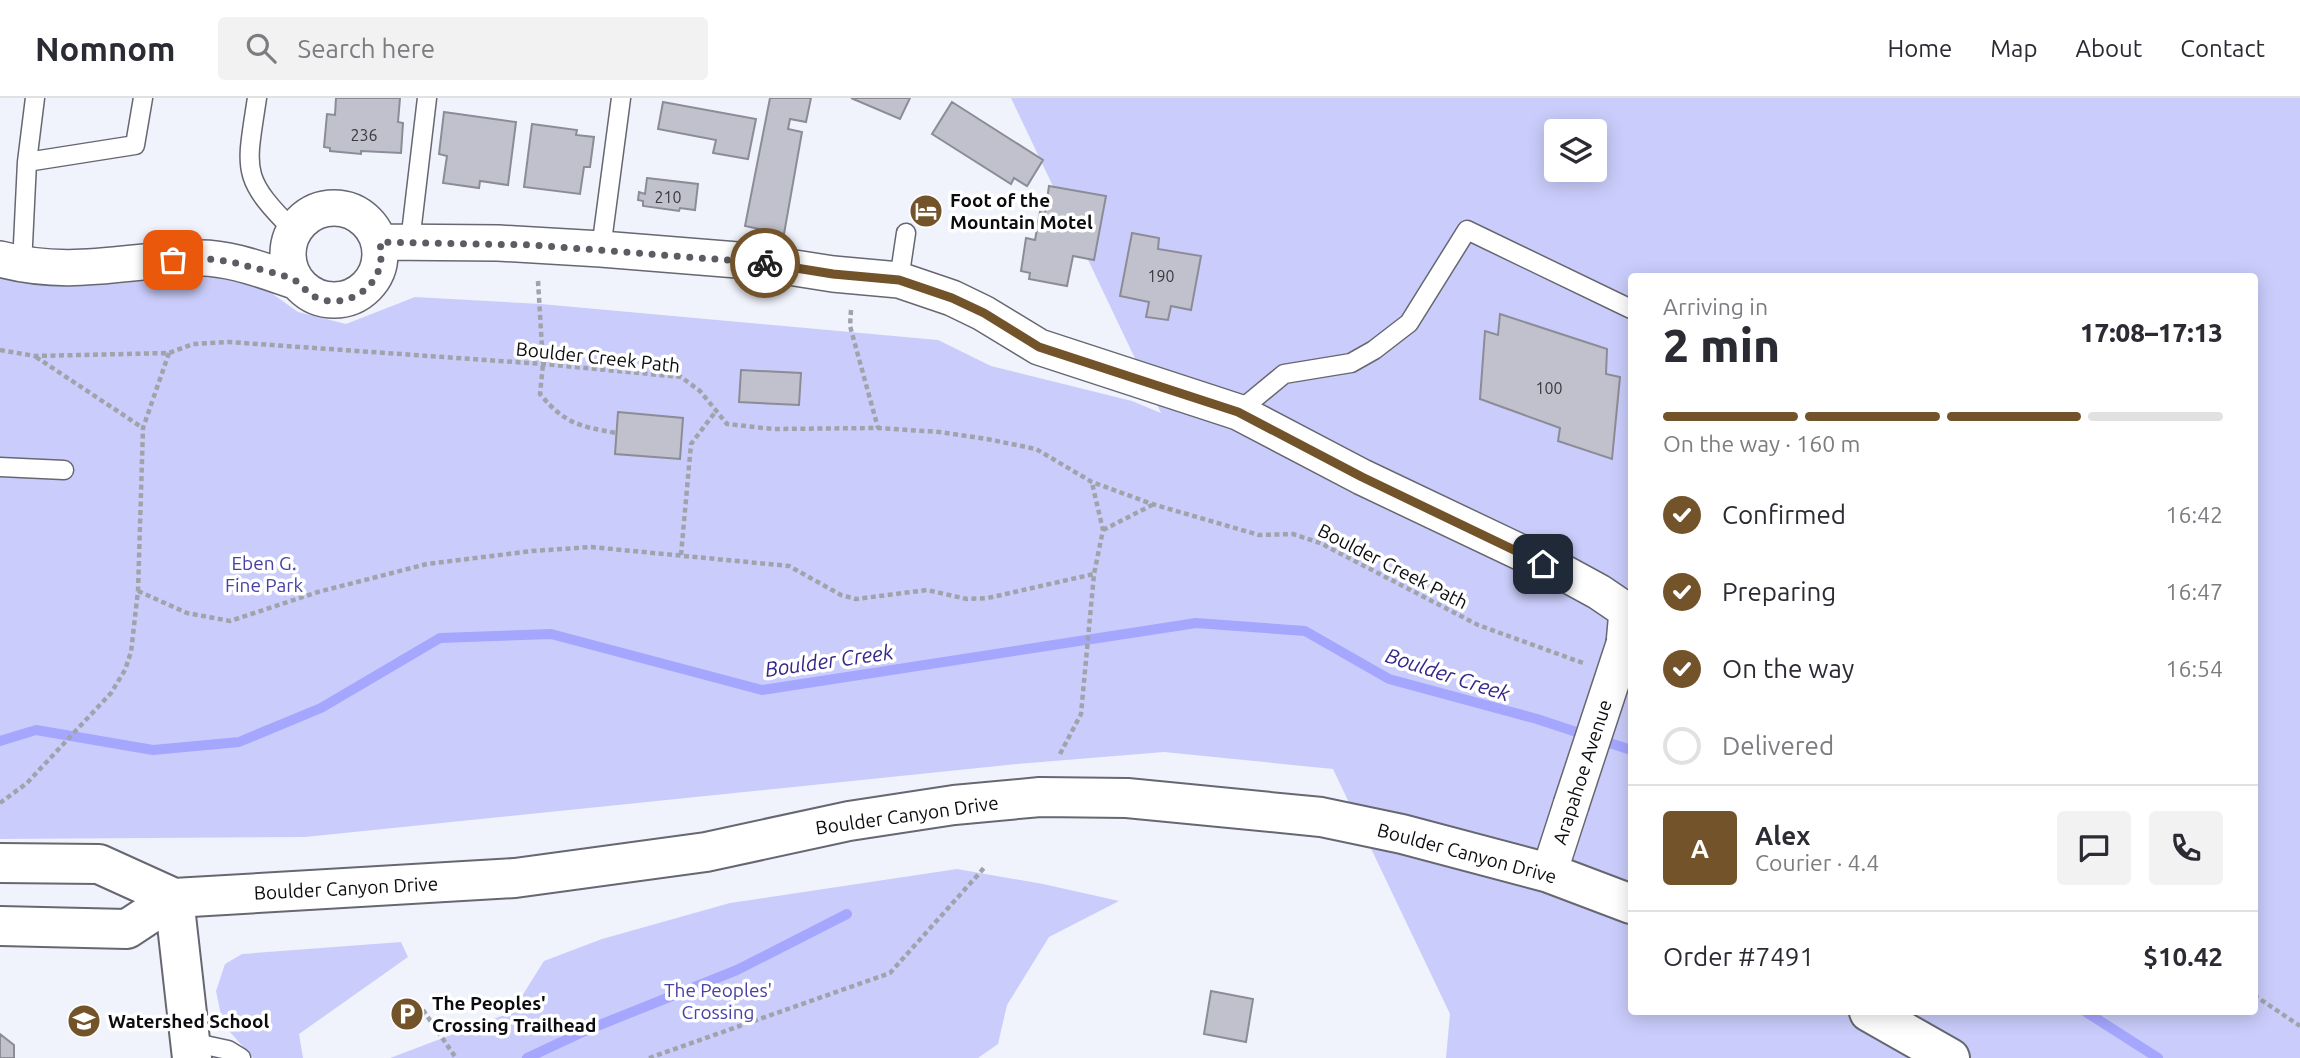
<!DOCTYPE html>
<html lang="en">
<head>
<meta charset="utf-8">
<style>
	body { margin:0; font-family:Ubuntu,sans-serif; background:#f2f2f3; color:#2b2b33; height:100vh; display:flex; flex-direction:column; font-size:26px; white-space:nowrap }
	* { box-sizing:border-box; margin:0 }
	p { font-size:23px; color:#7c7c81 }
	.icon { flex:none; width:38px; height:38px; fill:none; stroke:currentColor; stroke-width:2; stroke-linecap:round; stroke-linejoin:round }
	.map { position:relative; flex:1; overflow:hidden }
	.sheet { position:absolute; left:1628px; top:175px; width:630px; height:742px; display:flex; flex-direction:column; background:#fff; border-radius:7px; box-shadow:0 4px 18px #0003 }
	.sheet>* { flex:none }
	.fabs { position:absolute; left:1544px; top:21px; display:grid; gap:14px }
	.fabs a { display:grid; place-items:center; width:63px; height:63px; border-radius:7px; background:#fff; box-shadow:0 4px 18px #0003; font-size:35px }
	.pin { position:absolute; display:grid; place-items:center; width:60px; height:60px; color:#fff; margin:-30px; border-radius:14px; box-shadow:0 4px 10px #0006 }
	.courier { position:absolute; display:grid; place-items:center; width:70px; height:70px; margin:-35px; border:5px solid #735329; border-radius:50%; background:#fff; color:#222; box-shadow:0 2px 9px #0007 }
	.summary em { font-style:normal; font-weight:800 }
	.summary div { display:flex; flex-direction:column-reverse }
	.summary { display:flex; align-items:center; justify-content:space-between; height:119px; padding:0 35px }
	h1 { font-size:46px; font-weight:800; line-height:52px }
	.bar { display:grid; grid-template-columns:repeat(4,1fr); gap:10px 7px; align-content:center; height:84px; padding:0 35px }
	.bar i { height:9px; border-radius:5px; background:#e1e1e2 }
	.bar .selected { background:#735329 }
	.bar p { grid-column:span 4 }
	.line { display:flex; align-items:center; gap:18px; padding:0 35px; border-top:2px solid #e1e1e2 }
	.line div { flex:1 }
	.round { display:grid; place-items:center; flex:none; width:74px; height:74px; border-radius:7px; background:#f2f2f3 }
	ol { padding:0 35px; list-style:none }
	li { display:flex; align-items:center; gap:21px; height:77px }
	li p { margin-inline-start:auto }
	li .icon { padding:7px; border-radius:50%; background:#735329; color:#fff; stroke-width:4 }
	li:last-child { color:#7c7c81 }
	li i { width:38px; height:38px; border:4px solid #e1e1e2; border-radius:50% }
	header { display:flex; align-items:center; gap:42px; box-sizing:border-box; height:98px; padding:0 35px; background:#fff; border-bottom:2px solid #e1e1e2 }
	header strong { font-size:33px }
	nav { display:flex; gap:38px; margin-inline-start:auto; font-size:24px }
	.search { width:490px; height:63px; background:#f2f2f3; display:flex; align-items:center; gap:18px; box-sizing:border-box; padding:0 24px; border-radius:7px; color:#7c7c81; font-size:26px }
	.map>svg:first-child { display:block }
	.green { fill:#cacdfb; fill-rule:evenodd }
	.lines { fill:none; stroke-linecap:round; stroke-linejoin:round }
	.stream { stroke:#a5a7ff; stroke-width:10 }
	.building { fill:#c0c1cc; stroke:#8b8c96; stroke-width:2 }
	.lane-casing { stroke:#666770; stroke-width:21 }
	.street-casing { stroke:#666770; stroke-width:38 }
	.secondary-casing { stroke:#666770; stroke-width:42 }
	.primary-casing { stroke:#666770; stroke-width:42 }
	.path { stroke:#a1a3ab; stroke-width:4.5; stroke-dasharray:5 3.5; stroke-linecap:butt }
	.lane { stroke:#fff; stroke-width:18 }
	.street { stroke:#fff; stroke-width:35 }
	.secondary { stroke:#fff; stroke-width:38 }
	.primary { stroke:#fff; stroke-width:38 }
	.street-bridge-casing { stroke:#666770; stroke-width:38; stroke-linecap:butt }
	.street-bridge { stroke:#fff; stroke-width:35 }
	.done { stroke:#5c5c63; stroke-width:7; stroke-dasharray:0 12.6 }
	.route { stroke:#735329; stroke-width:9 }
	.labels { text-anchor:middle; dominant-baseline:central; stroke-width:7; stroke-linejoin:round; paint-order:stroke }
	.number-label { font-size:16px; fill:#39393f }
	.poi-label { font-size:19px; font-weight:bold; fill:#0c0c10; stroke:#fff; text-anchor:start }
	.street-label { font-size:19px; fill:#0c0c10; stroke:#fff }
	.park-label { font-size:19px; fill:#4840a3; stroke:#fff }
	.water-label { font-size:21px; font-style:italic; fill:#352789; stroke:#fff }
</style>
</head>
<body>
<header>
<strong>Nomnom</strong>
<div class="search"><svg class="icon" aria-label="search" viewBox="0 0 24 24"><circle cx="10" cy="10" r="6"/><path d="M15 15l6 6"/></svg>Search here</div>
<nav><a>Home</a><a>Map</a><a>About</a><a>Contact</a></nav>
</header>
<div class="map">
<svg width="2300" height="960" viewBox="0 0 2300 960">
	<rect width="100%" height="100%" fill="#f0f2fc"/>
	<path class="green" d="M1011 0H2300V960H1446L1450 916 1333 671 1164 654 1017 666 305 739 0 741V176L50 186H113L181 179 223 180 270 194 298 214 346 226 415 199 541 206 938 242 991 268 1132 303 1161 315ZM1556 33H1594V72H1556ZM1631 178H2254V914H1631Z
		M957 771 1043 786 1119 803 1049 839 1007 907 998 946 978 960H390L512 914 544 863 602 841 730 805Z
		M401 844 408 859 299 936 303 960H253L223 926 216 893 225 866 242 856Z"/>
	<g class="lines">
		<path class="stream" d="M0 643 36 632 153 652 239 644 321 610 440 540 551 536 762 592 1196 525 1305 533 1389 581 1537 621 1631 652
			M2086 914 2158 960
			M527 960 587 932 737 872 847 816"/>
	</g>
	<path class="building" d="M336 0H400L398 24 403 25 401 55 361 53V56L330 53V50L324 49 327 16 335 17Z
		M770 0H811L806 24 790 21 788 31 802 34 784 136 745 128Z
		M851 0H910L900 21Z
		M663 4 756 21 748 61 713 55 716 42 658 31Z
		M952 4 1043 62 1027 88 1014 80 1011 86 932 36Z
		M444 14 516 24 508 87 480 83 479 90 443 85 447 58 439 56Z
		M532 26 577 32 576 37 594 39 590 69H584L580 96 524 89Z
		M647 80 698 86 695 112 680 110 679 113 643 108V103L638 102 639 94 645 96Z
		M1049 88 1106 98 1094 162 1073 158 1067 188 1029 181 1030 175 1021 173 1026 140 1035 142 1040 114 1045 115Z
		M1132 135 1159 140 1158 151 1201 158 1191 212 1171 208 1168 222 1146 219 1149 204 1120 198Z
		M1500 216 1607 251 1606 276 1620 279 1612 361 1558 343 1560 330 1480 301 1485 233 1498 237Z
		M741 272 801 275 799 307 739 304Z
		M618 314 683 320 680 361 615 356Z
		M1211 893 1253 901 1246 944 1204 936Z
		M0 936 14 947V960H0Z"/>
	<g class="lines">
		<defs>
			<path id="lane" d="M257 0C246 73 240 79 294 133
				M27 64 135 47 143 0
				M410 144 427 0
				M601 151 621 0
				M22 167 27 64 35 0
				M899 182 906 135
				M1238 314 1284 276 1351 265 1374 252 1409 225 1467 132 1631 211
				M0 369 64 372
				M191 944 228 952 241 960"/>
			<path id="street" d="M288 156a46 46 0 1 1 92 0a46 46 0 1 1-92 0Z
				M380 144 498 145 601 151 750 163 833 176 899 182 952 200 983 215 1039 249 1238 314 1362 379 1566 476 1599 494 1627 513 1624 546
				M0 161C70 180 127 162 197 160 230 159 264 173 295 183
				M1549 775 1571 707"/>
			<path id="secondary" d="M174 800 192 960"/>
			<path id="primary" d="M0 765 99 766 174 800 515 780 706 754 849 723 954 707 1040 699 1127 700 1321 719 1402 736 1549 775 1631 806
				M0 828 127 831 174 800
				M1869 914 1950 960"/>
		</defs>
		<use href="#lane" class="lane-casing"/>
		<use href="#street" class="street-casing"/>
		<use href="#secondary" class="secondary-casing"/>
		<use href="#primary" class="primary-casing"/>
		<path class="path" d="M538 183 543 266 540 296C565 326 579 328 616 335
			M851 212 850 228 878 330
			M0 252 35 258 169 255 193 246 229 244 543 266 681 279 700 293 727 326 773 331 878 330 939 334 987 341 1036 351 1092 384 1152 406 1259 437 1293 436 1320 445 1478 527 1583 565
			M36 259 143 330
			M1103 432 1152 407
			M681 457 691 346 716 313
			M138 493 187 515 230 523 318 494 427 466 532 453 591 449 789 468 841 497 856 501 927 492 967 501 988 500 1094 476
			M1060 656 1081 616 1094 476 1103 432 1092 385
			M0 705 27 685 111 595 125 572 131 554 138 493 143 330 169 255
			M2254 897 2300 928
			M423 912 456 960
			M649 960 890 875 984 770"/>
		<use href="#lane" class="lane"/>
		<use href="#street" class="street"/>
		<use href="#secondary" class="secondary"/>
		<use href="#primary" class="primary"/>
		<defs>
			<path id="street-bridge" d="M1571 707 1624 546"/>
		</defs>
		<use href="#street-bridge" class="street-bridge-casing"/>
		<use href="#street-bridge" class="street-bridge"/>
	</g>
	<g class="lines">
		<path class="done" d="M173 162C196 160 220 160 243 167 257 171 284 176 296 183 303 188 308 196 317 200 341 210 371 196 379 171 382 162 381 153 380 144L533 147 765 165"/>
		<path class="route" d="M765 165 833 176 899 182 952 200 984 215 1039 249 1238 314 1362 379 1543 466"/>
	</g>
	<defs>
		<symbol id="hotel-disc" viewBox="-11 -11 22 22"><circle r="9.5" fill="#735329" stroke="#fff"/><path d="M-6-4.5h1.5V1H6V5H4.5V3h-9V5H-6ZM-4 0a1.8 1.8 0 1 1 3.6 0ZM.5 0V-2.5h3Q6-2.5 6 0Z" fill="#fff"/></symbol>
		<symbol id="parking-disc" viewBox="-11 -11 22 22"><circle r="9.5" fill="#735329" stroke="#fff"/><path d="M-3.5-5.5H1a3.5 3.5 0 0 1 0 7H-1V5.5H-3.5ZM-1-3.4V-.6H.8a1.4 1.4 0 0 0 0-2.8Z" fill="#fff"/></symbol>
		<symbol id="school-disc" viewBox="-11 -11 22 22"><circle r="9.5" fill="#735329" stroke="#fff"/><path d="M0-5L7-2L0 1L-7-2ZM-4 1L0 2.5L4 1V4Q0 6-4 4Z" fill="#fff"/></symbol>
	</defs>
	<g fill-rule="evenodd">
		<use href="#hotel-disc" x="907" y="94" width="38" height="38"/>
		<use href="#parking-disc" x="388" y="897" width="38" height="38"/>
		<use href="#school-disc" x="65" y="904" width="38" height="38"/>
	</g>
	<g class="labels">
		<g class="number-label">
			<text x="364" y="37">236</text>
			<text x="668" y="99">210</text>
			<text x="1161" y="178">190</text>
			<text x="1549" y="290">100</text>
		</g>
		<g class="poi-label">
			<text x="950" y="102">Foot of the<tspan x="950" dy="22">Mountain Motel</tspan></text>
			<text x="432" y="905">The Peoples'<tspan x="432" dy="22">Crossing Trailhead</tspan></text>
			<text x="108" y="923">Watershed School</text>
		</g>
		<g class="street-label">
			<text transform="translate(598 259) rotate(6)">Boulder Creek Path</text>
			<text transform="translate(1393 468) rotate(27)">Boulder Creek Path</text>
			<text transform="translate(1582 674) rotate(-72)">Arapahoe Avenue</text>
			<text transform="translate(907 717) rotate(-8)">Boulder Canyon Drive</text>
			<text transform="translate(1467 755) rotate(15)">Boulder Canyon Drive</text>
			<text transform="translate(346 790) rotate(-3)">Boulder Canyon Drive</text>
		</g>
		<g class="park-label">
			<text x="264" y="465">Eben G.<tspan x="264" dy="22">Fine Park</tspan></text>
			<text x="718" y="892">The Peoples'<tspan x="718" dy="22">Crossing</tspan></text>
		</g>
		<g class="water-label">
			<text transform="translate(829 562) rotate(-8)">Boulder Creek</text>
			<text transform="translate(1448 576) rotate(18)">Boulder Creek</text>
		</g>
	</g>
</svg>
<div class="fabs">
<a><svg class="icon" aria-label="layers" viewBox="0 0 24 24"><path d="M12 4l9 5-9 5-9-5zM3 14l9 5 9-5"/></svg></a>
</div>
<div class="pin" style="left:173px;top:162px;background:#ea580c"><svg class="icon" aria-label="bag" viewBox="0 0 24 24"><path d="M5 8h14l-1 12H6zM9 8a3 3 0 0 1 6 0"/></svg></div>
<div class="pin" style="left:1543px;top:466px;background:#1f2937"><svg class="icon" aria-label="home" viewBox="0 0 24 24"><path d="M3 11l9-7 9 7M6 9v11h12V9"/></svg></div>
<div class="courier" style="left:765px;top:165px"><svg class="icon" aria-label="bike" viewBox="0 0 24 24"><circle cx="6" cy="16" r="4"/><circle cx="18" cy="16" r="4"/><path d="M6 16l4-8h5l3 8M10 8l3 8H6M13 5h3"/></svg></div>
<section class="sheet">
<div class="summary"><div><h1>2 min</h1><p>Arriving in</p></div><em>17:08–17:13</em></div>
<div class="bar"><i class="selected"></i><i class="selected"></i><i class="selected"></i><i></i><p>On the way · 160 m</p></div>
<ol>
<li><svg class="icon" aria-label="check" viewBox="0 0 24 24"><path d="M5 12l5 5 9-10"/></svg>Confirmed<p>16:42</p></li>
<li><svg class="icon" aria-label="check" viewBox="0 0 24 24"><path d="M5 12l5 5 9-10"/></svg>Preparing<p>16:47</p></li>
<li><svg class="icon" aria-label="check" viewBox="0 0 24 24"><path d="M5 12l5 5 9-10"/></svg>On the way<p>16:54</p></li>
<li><i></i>Delivered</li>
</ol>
<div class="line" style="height:126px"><b class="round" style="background:#735329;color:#fff">A</b><div><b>Alex</b><p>Courier · 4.4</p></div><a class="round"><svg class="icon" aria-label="chat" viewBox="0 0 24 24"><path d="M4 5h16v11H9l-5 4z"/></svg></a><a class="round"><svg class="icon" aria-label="phone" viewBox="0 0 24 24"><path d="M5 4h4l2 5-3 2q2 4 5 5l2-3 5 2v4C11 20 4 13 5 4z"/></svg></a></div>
<div class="line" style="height:91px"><div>Order #7491</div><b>$10.42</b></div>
</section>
</div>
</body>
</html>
